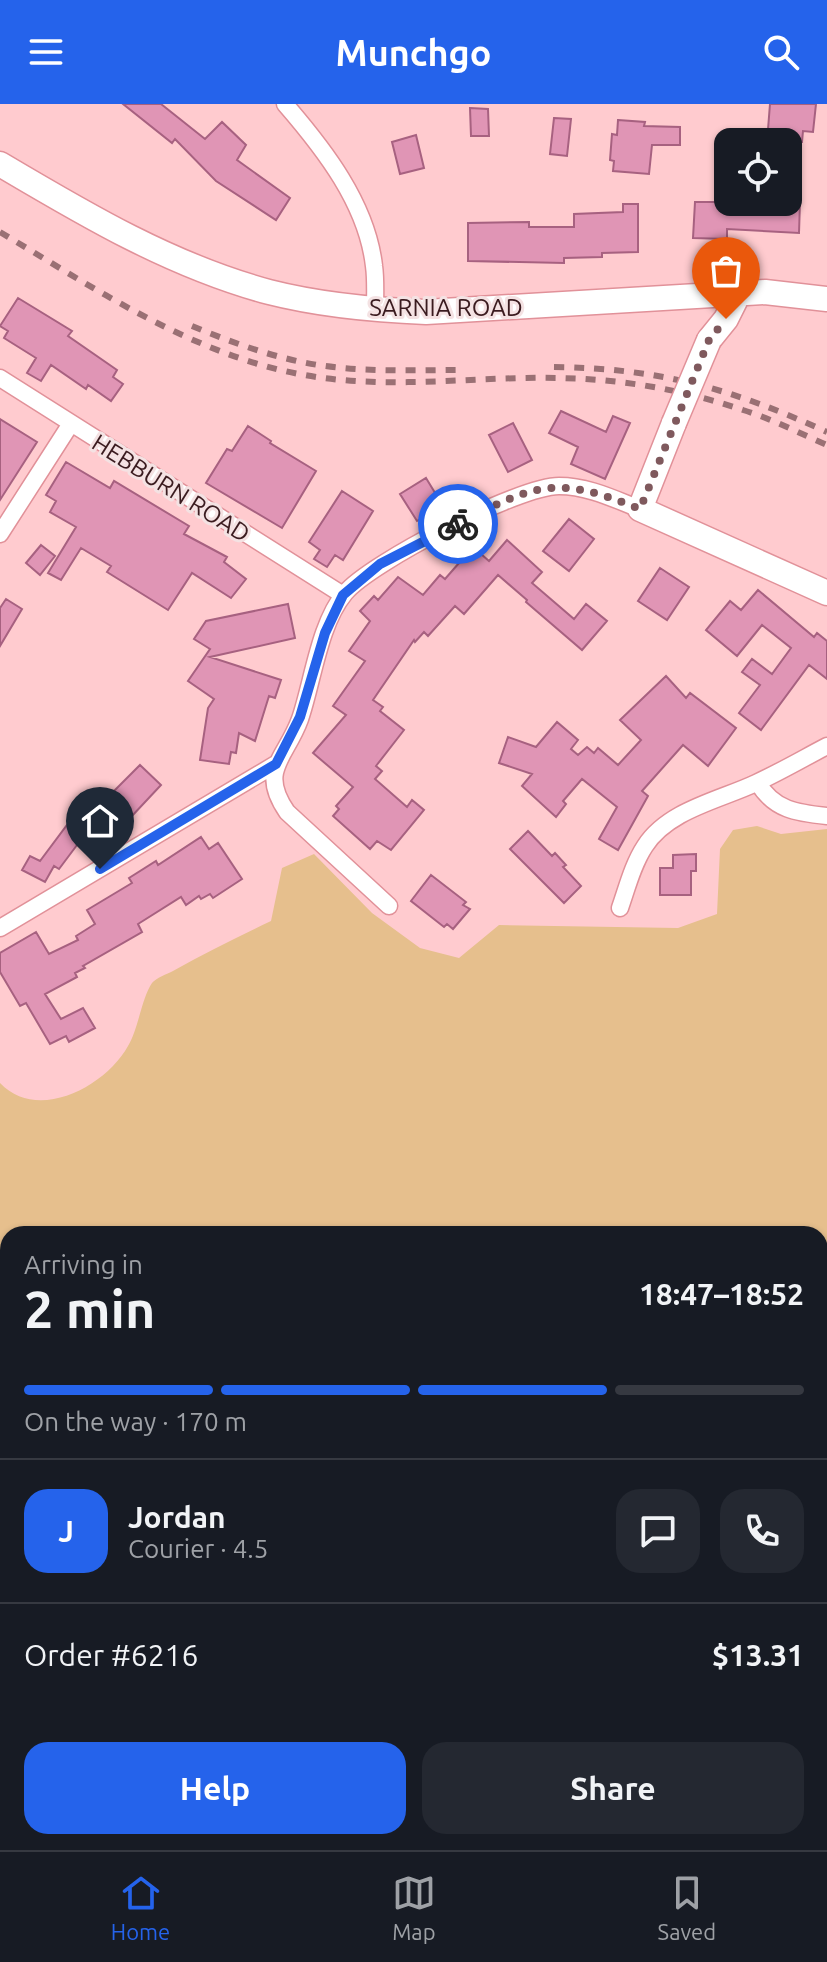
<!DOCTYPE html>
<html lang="en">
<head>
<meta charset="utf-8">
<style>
	body { margin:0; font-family:Ubuntu,sans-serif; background:#242831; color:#f1f3f6; height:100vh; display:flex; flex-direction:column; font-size:30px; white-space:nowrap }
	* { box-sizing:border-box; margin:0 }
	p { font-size:26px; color:#9ea1a6 }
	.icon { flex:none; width:44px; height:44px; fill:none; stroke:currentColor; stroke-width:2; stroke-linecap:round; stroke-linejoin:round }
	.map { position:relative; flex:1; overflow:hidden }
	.details { position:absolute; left:0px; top:1122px; width:828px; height:624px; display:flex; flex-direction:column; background:#171b24; border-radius:24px 24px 0 0; box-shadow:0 2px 6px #0004 }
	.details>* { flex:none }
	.fabs { position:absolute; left:714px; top:24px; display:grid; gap:16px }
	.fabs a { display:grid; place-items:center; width:88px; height:88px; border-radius:16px; background:#171b24; box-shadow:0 2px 6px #0004; font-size:40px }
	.pin { position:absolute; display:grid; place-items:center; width:68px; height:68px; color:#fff; margin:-82px -34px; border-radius:50% 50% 50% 0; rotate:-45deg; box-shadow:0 0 8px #0007 }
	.pin .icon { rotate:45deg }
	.courier { position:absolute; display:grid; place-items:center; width:80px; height:80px; margin:-40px; border:6px solid #2563eb; border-radius:50%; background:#fff; color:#222; box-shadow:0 2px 10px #0007 }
	.summary em { font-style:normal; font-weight:700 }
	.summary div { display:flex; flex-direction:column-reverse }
	.summary { display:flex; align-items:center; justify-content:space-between; height:136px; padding:0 24px }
	h1 { font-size:52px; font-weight:700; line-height:60px }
	.bar { display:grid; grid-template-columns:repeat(4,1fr); gap:12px 8px; align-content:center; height:96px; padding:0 24px }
	.bar i { height:10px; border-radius:6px; background:#363941 }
	.bar .on { background:#2563eb }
	.bar p { grid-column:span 4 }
	.line { display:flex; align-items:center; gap:20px; padding:0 24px; border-top:2px solid #363941 }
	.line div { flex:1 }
	.round { display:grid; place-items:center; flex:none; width:84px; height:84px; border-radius:24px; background:#242831 }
	.action { display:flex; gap:16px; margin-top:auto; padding:16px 24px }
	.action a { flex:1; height:92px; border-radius:24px; background:#2563eb; color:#fff; font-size:32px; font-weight:700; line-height:92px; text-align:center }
	.action a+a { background:#242831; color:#f1f3f6 }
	header { display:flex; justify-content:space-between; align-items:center; height:104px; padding:0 24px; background:#2563eb; color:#fff; font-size:36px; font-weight:700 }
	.menu { display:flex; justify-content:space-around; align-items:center; height:112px; border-top:2px solid #363941; background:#171b24; font-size:22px; color:#9ea1a6 }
	.menu a { display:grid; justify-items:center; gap:4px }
	.menu .on { color:#2563eb }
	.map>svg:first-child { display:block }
	.green { fill:#e6bf8d }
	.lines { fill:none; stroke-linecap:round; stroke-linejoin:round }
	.stream { stroke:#627ca5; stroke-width:6 }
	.building { fill:#e095b5; stroke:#a76180; stroke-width:2 }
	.street-casing { stroke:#e19199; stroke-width:19 }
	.secondary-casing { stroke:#e19199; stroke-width:27 }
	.street { stroke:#fff; stroke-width:16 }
	.secondary { stroke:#fff; stroke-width:24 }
	.rail { stroke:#9a7074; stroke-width:6; stroke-dasharray:10 10; stroke-linecap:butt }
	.secondary-bridge-casing { stroke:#e19199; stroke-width:27; stroke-linecap:butt }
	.secondary-bridge { stroke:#fff; stroke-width:24 }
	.done { stroke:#7f595d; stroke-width:8; stroke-dasharray:0 14.4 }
	.route { stroke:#2563eb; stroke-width:10 }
	.labels { text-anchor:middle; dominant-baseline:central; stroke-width:6; stroke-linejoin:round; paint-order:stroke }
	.street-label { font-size:24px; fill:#3a1b1f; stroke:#f4e2e3 }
</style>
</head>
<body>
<header><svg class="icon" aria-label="menu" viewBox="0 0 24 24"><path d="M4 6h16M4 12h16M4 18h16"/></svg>Munchgo<svg class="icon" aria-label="search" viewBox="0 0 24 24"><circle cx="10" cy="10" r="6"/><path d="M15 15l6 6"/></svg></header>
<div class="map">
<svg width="827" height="1746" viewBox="0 0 827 1746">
	<rect width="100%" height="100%" fill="#ffcbcf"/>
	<path class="green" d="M757 722 781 730 827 725V1686L820 1691V1130H8V1275L0 1262V979C38 1019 106 982 128 942 138 926 142 893 152 879 156 874 167 870 173 867 205 849 238 833 271 817L282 764 314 750 372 809 420 844 459 854 499 821 678 824 717 810 720 745 733 726Z
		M0 1433 8 1442V1738H760L751 1746H0Z"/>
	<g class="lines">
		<path class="stream" d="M0 1154 8 1157
			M820 1320 827 1322
			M0 1598 8 1586"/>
	</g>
	<path class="building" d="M123 0H161L205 35 222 18 246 41 237 56 290 94 276 116 216 77 175 35 172 39Z
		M770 0H816L813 28 803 27 802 38H767Z
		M470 4 488 5 489 32H471Z
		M554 14 571 15 567 52 550 50Z
		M618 16 645 18 644 22 680 23V41H652L649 70 613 67 614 57 610 56 612 30 617 31Z
		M416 31 424 64 400 70 392 38Z
		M695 98H800L799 129 727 125V135L693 134Z
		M623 100H638V148L602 149V153L564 154V159L468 157V119L529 118V123H574V110L623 108Z
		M18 194 72 227 68 232 117 266 113 273 123 280 111 297 88 281 86 285 51 261 41 277 27 269 36 254 4 234 8 227 0 222Z
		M561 307 606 328 613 312 630 319 605 375 571 360 578 343 549 329Z
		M0 315 37 338 0 396Z
		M513 319 532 356 508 368 489 331Z
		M248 322 271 337 270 339 316 367 282 424 206 379 227 345 232 347Z
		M66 358 110 384 114 377 189 422 184 430 227 453 224 458 246 475 231 494 192 469 168 506 107 468 111 462 81 444 61 476 48 469 76 423 50 408 56 397 46 391Z
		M426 374 443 402 417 417 400 390Z
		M342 387 373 407 343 456 335 451 327 463 314 455 320 446 309 438Z
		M569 415 594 435 569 467 543 447Z
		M507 436 542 468 532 479 574 515 586 500 607 517 582 546 526 498 527 496 498 471 464 510 455 502 428 532 424 528 415 538 414 536 373 596 383 603 380 607 404 626 376 662 382 667 375 675 407 703 412 696 424 706 391 746 377 737 370 745 333 712 339 705 336 702 353 683 313 649 346 611 333 602 365 557 349 547 370 517 360 507 374 492 378 496 398 473 423 491 440 471 445 475 473 443 489 457Z
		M41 441 55 452 40 471 26 459Z
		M660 464 689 483 667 516 638 497Z
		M758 486 814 533 817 529 827 537V575L809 561 761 626 739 609 760 581 742 568 752 555 772 570 791 544 762 521 737 552 706 526 730 497 741 506Z
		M6 495 22 505 0 542V504Z
		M288 500 295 534 210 553 281 576 275 594 269 592 255 637 239 629 236 649 231 648 229 660 200 656 208 604 214 595 188 577 210 545 194 535 206 517Z
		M666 572 686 594 690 589 736 624 708 662 683 641 642 687 648 692 618 746 599 735 617 703 582 675 563 697 566 700 556 713 522 682 532 670 499 659 508 633 536 643 557 618 578 636 571 645 578 651 587 643 594 649 598 644 618 661 641 636 620 616Z
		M140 661 161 681 131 713 109 692Z
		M67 721 83 733 59 765 54 762 45 778 22 766 30 752 40 757Z
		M528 727 552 752 555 749 566 761 563 763 581 782 564 799 510 745Z
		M201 733 209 745 218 739 242 775 213 794 210 790 201 795 199 792 186 801 181 793 138 820 142 828 83 862 85 864 75 869 77 873 45 890 61 915 83 904 95 924 69 938 66 932 50 940 26 899 20 902 0 868V849L36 828 49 850 78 836 76 832 95 820 87 806 132 779 129 774 156 757 158 761Z
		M696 750V767H691V791H660V764H673V751Z
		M431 771 466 798 463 801 470 805 453 825 447 820 444 823 411 797Z"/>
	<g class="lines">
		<defs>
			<path id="street" d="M285 0C324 45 367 100 374 162 376 176 375 192 375 206
				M0 274 343 491
				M0 430 70 321
				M758 679C774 706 797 709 827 712
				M389 802 287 708C258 666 286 654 300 615 313 577 319 520 345 489 371 458 519 382 559 382 588 382 614 395 640 405
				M620 804C627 784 633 760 645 742 668 706 720 696 756 679 780 668 804 654 827 642
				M0 824 276 660
				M0 1351 8 1342"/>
			<path id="secondary" d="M0 60C86 111 172 162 269 188 320 201 374 206 426 208L765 188 827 195
				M709 236 726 215 738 191
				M674 319 640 405 827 489"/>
		</defs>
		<use href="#street" class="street-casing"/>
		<use href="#secondary" class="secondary-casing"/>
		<use href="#street" class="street"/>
		<use href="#secondary" class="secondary"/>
		<path class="rail" d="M0 128C94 184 190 249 299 270 386 287 472 272 559 274 622 275 684 286 743 306 772 315 799 329 827 341
			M192 222C226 236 261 249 297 257 350 269 407 266 462 266
			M554 263C658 264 733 285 827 328
			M820 1713 827 1708
			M780 1746 790 1738
			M801 1746 811 1738"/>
		<defs>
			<path id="secondary-bridge" d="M674 319 709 236"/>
		</defs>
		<use href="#secondary-bridge" class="secondary-bridge-casing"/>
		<use href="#secondary-bridge" class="secondary-bridge"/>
	</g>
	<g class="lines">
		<path class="done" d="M458 420C536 379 557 371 640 405L709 236 726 215"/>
		<path class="route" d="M100 765 276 660 300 613 325 529 343 491 380 460 458 420"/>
	</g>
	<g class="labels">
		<g class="street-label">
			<text x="446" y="203">SARNIA ROAD</text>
			<text transform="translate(171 384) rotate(32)">HEBBURN ROAD</text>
		</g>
	</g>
</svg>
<div class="fabs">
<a><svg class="icon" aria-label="locate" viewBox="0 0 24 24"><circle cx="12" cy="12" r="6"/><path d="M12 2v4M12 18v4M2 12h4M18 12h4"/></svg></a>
</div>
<div class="pin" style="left:726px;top:215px;background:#ea580c"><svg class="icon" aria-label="bag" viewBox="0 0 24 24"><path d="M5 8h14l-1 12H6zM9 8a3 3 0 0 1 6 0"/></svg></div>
<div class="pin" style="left:100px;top:765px;background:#1f2937"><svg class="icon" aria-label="home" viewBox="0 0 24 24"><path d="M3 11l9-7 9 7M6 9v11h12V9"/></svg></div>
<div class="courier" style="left:458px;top:420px"><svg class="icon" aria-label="bike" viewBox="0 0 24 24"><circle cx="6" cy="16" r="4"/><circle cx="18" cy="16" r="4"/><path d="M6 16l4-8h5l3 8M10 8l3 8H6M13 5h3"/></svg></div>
<section class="details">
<div class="summary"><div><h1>2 min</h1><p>Arriving in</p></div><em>18:47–18:52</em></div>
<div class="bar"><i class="on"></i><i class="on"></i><i class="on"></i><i></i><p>On the way · 170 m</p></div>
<div class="line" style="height:144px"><b class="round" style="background:#2563eb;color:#fff">J</b><div><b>Jordan</b><p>Courier · 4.5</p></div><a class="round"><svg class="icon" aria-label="chat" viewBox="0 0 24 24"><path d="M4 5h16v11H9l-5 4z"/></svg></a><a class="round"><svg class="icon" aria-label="phone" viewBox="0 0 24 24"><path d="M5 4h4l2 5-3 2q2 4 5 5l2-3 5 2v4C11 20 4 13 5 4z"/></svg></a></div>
<div class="line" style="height:104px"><div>Order #6216</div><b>$13.31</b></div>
<div class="action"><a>Help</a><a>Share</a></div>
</section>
</div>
<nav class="menu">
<a class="on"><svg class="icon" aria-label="home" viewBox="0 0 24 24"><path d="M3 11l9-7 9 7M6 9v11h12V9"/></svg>Home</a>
<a><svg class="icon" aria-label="map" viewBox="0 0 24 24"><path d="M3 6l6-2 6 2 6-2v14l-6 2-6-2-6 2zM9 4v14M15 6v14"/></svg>Map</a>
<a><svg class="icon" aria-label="saved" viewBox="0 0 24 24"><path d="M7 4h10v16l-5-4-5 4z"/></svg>Saved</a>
</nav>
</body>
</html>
